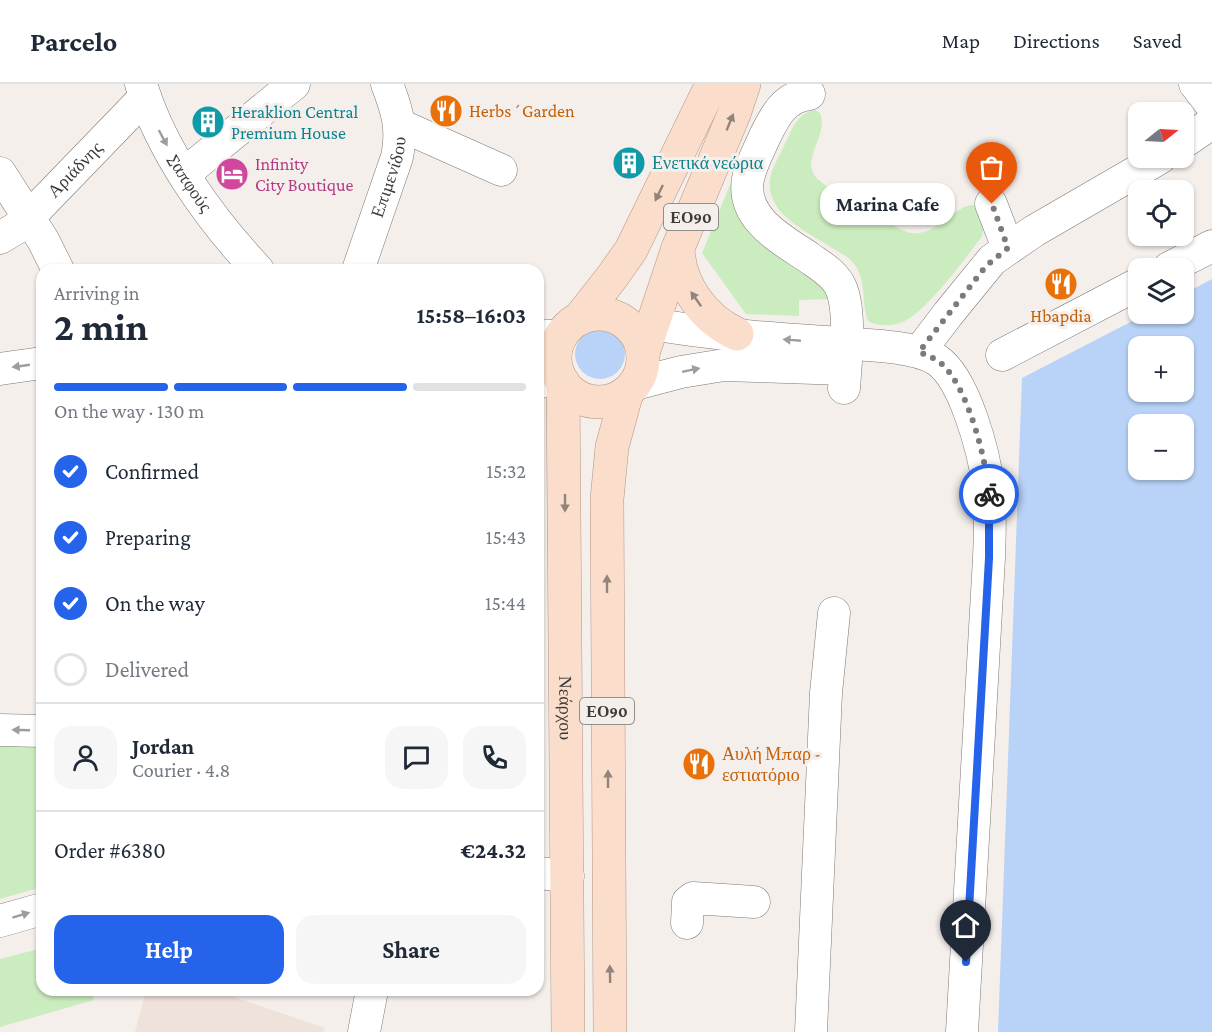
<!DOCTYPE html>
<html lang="en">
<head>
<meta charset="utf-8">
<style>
	body { margin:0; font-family:"Crimson Pro",serif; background:#f6f6f7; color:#1f2937; height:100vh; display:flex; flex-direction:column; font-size:22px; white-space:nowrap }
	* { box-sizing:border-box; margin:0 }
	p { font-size:20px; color:#747a83 }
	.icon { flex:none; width:33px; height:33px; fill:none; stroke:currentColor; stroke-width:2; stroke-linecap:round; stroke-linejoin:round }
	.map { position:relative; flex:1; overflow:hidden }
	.details { position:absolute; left:36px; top:180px; width:508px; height:732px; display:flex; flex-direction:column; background:#fff; border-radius:18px; box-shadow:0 2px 4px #0004 }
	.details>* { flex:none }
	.needle { width:39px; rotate:72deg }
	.tools { position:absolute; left:1128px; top:18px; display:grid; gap:12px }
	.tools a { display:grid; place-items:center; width:66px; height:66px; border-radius:12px; background:#fff; box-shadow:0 2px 4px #0004; font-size:30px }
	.pin { position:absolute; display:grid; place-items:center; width:51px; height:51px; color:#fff; margin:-62px -26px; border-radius:50% 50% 50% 0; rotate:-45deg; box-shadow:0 0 6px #0007 }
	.pin .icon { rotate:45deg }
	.courier { position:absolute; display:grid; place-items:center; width:60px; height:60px; margin:-30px; border:4px solid #2563eb; border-radius:50%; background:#fff; color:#222; box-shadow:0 2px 8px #0007 }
	.bubble { position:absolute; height:42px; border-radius:18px; background:#fff; box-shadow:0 2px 4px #0004; font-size:20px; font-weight:700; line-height:42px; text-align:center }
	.summary em { font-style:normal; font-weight:700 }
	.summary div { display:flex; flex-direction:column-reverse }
	.summary { display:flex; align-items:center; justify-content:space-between; height:102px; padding:0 18px }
	h1 { font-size:39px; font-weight:700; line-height:45px }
	.bar { display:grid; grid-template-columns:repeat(4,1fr); gap:9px 6px; align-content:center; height:72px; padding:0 18px }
	.bar i { height:8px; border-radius:4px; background:#e0e1e3 }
	.bar .on { background:#2563eb }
	.bar p { grid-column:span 4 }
	.line { display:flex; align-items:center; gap:15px; padding:0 18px; border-top:2px solid #e0e1e3 }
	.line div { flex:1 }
	.round { display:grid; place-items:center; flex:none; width:63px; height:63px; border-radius:18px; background:#f6f6f7 }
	ol { padding:0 18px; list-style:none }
	li { display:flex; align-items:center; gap:18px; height:66px }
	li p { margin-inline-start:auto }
	li .icon { padding:6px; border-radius:50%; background:#2563eb; color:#fff; stroke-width:4 }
	li:last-child { color:#747a83 }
	li i { width:33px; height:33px; border:3px solid #e0e1e3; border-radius:50% }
	.cta { display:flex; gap:12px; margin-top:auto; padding:12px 18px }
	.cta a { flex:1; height:69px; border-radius:18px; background:#2563eb; color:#fff; font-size:24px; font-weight:700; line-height:69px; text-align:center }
	.cta a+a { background:#f6f6f7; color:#1f2937 }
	header { display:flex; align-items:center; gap:36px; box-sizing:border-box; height:84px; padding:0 30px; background:#fff; border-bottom:2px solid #e0e1e3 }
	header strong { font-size:28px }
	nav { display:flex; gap:33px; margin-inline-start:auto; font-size:21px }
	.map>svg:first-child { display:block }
	.built { fill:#efe2db }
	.green { fill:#caecbf }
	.water { fill:#b8d3f7; fill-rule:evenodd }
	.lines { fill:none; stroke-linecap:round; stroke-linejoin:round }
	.minor-casing { stroke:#7d7875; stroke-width:33 }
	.major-casing { stroke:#b59582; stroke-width:34 }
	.minor { stroke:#fff; stroke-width:32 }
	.major { stroke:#faddcb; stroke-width:33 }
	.oneway { fill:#92847b }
	.oneway2 { fill:#9e9d9c }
	.done { stroke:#7d7a78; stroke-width:6; stroke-dasharray:0 10.8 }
	.route { stroke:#2563eb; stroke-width:8 }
	.labels { text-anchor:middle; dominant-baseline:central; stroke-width:6; stroke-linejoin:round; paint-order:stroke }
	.shield { fill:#f5efec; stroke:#74716f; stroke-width:1.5 }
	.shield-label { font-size:16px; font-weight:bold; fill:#3d3b3a }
	.food-label { font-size:18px; fill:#c56008; stroke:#f5efec; text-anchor:start }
	.culture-label { font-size:18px; fill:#0d838f; stroke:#f5efec; text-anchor:start }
	.hotel-label { font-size:18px; fill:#b23c85; stroke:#f5efec; text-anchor:start }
	.street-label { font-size:18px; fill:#3d3b3a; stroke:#f5efec }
</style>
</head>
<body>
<header>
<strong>Parcelo</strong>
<nav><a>Map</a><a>Directions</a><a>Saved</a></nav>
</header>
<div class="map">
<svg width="1212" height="948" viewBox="0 0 1212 948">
	<rect width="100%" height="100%" fill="#f5efec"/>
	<path class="built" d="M146 906H214L325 944 324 948H135Z"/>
	<path class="green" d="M815 26 820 29C826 45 815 59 812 74 810 80 811 86 815 92 822 103 886 137 902 146 934 162 955 115 977 122L984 143 982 152C968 172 928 224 908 235 897 242 879 244 868 237 861 219 867 196 854 180 849 173 839 168 832 164 808 148 766 131 770 96 771 85 779 73 784 62 792 47 796 29 815 26Z
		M736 86 829 199 832 215 799 216V232L746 230 702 169Z
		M0 655 42 659V803L0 815Z
		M42 864V906H91L94 916 0 943V875Z"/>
	<path class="water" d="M1212 195V948H998L1022 294 1146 230H1184V210ZM1138 262H1184V308H1138ZM1138 340H1184V386H1138Z
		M575 270a25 25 0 1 1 50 0a25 25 0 1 1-50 0Z"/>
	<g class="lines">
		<defs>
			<g id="minor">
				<path id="s1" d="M141 0C161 67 210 135 258 186"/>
				<path d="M1195 0 1212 22"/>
				<path d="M809 10C784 13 775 32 765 52 759 66 751 80 748 95 741 134 781 155 808 173 819 181 832 188 839 200 852 222 846 277 844 304"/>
				<path d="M400 41 501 86"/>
				<path d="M1184 58 1212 39"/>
				<path d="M0 89 43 156 58 186"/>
				<path d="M184 90 294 0"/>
				<path d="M991 120 1008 164"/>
				<path id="s2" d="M0 154 18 143 29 133 145 13"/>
				<path d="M1169 184 1212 162"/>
				<path id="s3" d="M358 186 397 73C403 45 397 26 387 0"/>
				<path d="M652 240C709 250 768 254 825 258 855 261 913 260 937 276 965 295 984 369 988 401 991 425 990 450 989 474L962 948"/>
				<path d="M538 251 561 253"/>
				<path d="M919 268 948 230 992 176 1034 147 1160 74"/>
				<path d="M1002 271 1138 200"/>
				<path d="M0 285 42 279"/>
				<path d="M538 299 559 290"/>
				<path d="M635 300 681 288 724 281 845 285"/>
				<path d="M0 646 42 647"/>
				<path d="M538 789 568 792"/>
				<path d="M0 837 42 825"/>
				<path d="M687 839 688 818 693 814 754 818"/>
				<path d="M364 948 372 906"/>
				<path d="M811 948 826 609 834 529"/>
			</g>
			<g id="major">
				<path d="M678 164C679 201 704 235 737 250"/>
				<circle cx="599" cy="274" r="44"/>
				<path d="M579 235 612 193 631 166 712 0"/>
				<path d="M643 269 678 164 734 30 744 0"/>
				<path id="s4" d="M563 298 568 948"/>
				<path d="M610 948 607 415 612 363 627 308"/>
			</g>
		</defs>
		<use href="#minor" class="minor-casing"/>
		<use href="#major" class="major-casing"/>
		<use href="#minor" class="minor"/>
		<use href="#major" class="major"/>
	</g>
	<defs><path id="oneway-solid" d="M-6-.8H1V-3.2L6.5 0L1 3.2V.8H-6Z" transform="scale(1.5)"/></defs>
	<g class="oneway">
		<use href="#oneway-solid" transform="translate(730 38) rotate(-68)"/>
		<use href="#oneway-solid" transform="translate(659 109) rotate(116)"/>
		<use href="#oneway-solid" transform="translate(696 215) rotate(-125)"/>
		<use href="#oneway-solid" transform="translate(565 419) rotate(90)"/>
		<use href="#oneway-solid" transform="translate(607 500) rotate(-90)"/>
		<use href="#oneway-solid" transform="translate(608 695) rotate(-90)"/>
		<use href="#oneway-solid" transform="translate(610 890) rotate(-91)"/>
	</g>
	<g class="oneway2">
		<use href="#oneway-solid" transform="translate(163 54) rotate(62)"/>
		<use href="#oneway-solid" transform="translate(792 256) rotate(-175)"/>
		<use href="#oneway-solid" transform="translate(21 282) rotate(172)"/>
		<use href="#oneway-solid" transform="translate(691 286) rotate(-12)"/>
		<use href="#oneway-solid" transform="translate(21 646) rotate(-178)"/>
		<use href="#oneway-solid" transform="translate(21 831) rotate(-17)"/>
	</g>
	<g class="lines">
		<path class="done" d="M989 410C986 375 969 308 944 282 937 275 929 272 919 268L986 182 1008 164 992 120"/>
		<path class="route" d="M966 878 989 474V410"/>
	</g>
	<defs>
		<symbol id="restaurant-disc" viewBox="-11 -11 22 22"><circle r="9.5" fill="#e8710a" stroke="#f5efec"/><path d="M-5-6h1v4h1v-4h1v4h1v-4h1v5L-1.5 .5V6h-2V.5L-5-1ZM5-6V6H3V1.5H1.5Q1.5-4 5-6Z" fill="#fff"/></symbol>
		<symbol id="building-disc" viewBox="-11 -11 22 22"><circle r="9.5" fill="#0f9aa8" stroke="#f5efec"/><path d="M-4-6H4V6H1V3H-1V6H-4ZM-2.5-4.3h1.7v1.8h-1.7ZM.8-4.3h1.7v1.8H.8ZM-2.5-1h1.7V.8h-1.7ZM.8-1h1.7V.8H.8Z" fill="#fff"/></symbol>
		<symbol id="hotel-disc" viewBox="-11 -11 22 22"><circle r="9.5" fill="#d1479c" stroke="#f5efec"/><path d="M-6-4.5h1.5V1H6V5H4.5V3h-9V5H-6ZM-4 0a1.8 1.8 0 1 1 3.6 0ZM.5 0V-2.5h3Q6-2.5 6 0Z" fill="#fff"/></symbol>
	</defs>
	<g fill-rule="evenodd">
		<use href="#restaurant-disc" x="427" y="8" width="38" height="38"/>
		<use href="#building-disc" x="189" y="19" width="38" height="38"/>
		<use href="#building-disc" x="610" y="60" width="38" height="38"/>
		<use href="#hotel-disc" x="213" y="71" width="38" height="38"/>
		<use href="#restaurant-disc" x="1042" y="181" width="38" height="38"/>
		<use href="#restaurant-disc" x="680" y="661" width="38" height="38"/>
	</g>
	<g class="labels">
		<g class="shield">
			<rect x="664" y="120" width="54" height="26" rx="4.5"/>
			<rect x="580" y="614" width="54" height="26" rx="4.5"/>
		</g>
		<g class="shield-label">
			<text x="691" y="133">ΕΟ90</text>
			<text x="607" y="627">ΕΟ90</text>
		</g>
		<g class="food-label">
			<text x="469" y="27">Herbs´Garden</text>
			<text x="1061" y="232" text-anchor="middle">Hbapdia</text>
			<text x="722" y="670">Αυλή Μπαρ -<tspan x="722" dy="21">εστιατόριο</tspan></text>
		</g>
		<g class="culture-label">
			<text x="231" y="28">Heraklion Central<tspan x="231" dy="21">Premium House</tspan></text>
			<text x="652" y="79">Ενετικά νεώρια</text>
		</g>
		<g class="hotel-label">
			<text x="255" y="80">Infinity<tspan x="255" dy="21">City Boutique</tspan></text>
		</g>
		<g class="street-label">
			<text stroke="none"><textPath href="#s2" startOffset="102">Αριάδνης</textPath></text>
			<text stroke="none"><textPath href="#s3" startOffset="98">Επιμενίδου</textPath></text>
			<text stroke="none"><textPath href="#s1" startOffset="111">Σαπφούς</textPath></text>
			<text stroke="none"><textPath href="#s4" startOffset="326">Νεάρχου</textPath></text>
		</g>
	</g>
</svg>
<div class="tools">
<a><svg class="needle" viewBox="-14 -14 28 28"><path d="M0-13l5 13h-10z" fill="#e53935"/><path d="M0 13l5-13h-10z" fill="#747a83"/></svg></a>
<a><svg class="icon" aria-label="locate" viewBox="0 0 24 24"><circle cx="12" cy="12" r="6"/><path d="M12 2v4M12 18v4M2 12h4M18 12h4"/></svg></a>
<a><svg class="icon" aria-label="layers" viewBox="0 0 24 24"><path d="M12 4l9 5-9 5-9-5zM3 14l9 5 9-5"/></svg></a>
<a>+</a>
<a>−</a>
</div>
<div class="pin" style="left:992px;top:120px;background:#ea580c"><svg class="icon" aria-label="bag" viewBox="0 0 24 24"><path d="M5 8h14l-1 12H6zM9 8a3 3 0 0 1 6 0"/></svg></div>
<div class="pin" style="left:966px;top:878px;background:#1f2937"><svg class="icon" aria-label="home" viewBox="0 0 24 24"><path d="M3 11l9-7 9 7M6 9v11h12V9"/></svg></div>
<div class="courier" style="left:989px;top:410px"><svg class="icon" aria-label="bike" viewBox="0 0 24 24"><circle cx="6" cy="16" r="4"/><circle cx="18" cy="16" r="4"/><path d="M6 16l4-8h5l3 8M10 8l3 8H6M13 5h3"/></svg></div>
<div class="bubble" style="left:820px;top:99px;width:135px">Marina Cafe</div>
<section class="details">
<div class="summary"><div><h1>2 min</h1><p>Arriving in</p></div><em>15:58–16:03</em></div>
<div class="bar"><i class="on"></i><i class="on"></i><i class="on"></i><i></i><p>On the way · 130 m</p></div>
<ol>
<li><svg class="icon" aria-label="check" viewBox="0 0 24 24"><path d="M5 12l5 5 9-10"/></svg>Confirmed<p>15:32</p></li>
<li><svg class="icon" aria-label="check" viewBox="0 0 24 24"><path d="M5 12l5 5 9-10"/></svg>Preparing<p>15:43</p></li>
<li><svg class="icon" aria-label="check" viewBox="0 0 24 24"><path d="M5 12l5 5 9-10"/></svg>On the way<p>15:44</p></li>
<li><i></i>Delivered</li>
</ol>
<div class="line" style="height:108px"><a class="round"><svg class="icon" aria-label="person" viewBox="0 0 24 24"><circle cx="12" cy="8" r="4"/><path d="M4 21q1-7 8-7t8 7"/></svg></a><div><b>Jordan</b><p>Courier · 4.8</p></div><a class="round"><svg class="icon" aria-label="chat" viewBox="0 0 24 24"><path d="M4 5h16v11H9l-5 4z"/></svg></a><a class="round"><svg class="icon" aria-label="phone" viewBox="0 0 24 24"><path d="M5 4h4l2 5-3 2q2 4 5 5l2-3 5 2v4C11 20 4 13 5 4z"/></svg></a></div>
<div class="line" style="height:78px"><div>Order #6380</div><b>€24.32</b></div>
<div class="cta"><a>Help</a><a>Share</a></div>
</section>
</div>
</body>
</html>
